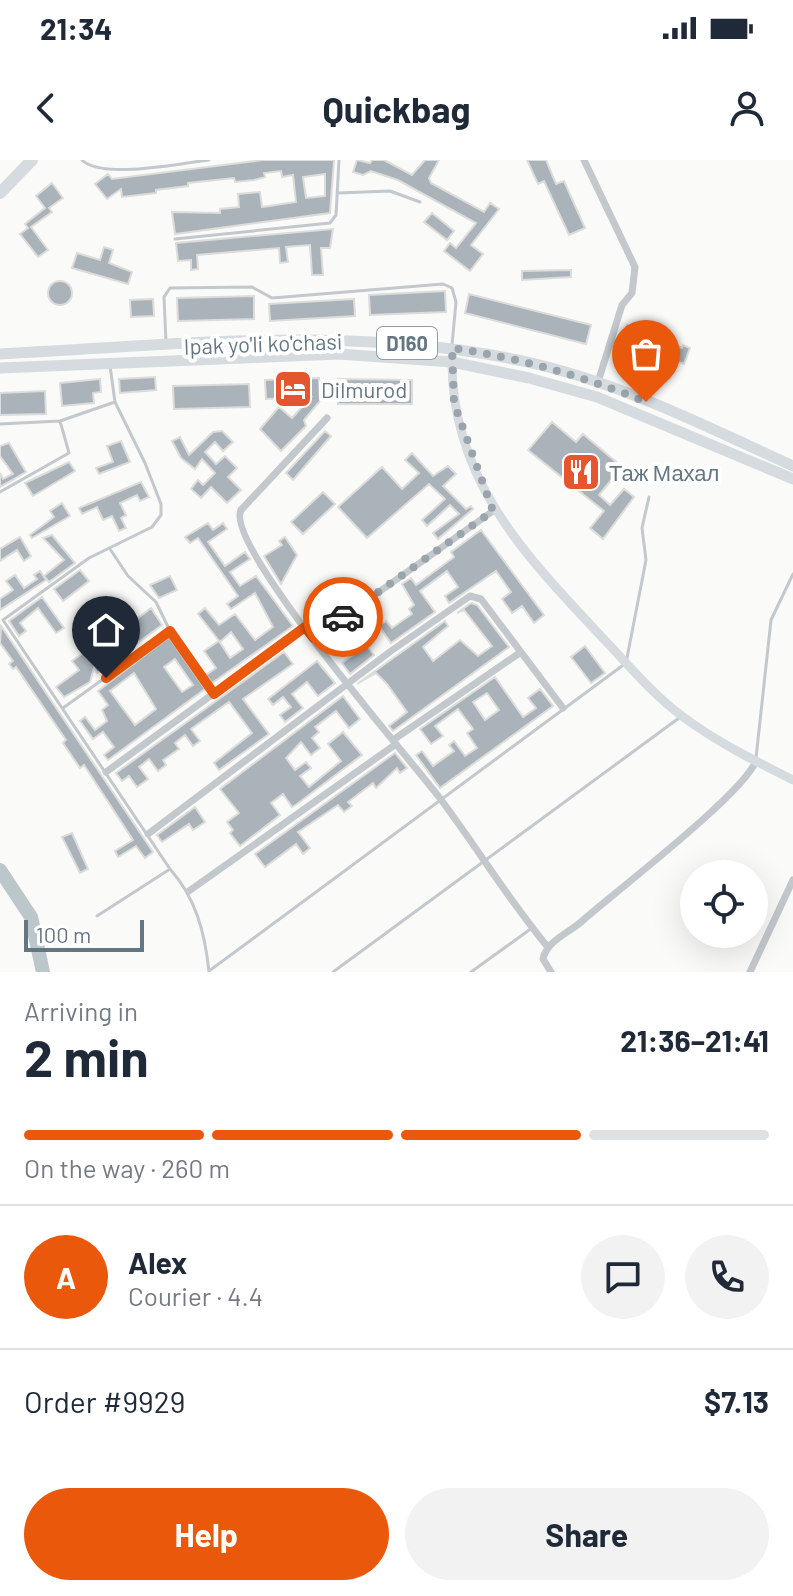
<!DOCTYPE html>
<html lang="en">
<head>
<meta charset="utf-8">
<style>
	body { margin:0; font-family:Barlow,sans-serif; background:#f2f2f3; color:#1f2937; height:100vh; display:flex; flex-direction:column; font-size:30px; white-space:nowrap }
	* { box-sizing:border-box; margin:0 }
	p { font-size:26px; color:#747a83 }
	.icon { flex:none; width:44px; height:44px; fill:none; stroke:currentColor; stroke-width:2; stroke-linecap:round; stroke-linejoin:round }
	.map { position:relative; height:812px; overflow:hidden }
	.side { display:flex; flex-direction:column; background:#fff; flex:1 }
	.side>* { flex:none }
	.buttons { position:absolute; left:680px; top:700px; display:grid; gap:16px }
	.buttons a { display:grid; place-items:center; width:88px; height:88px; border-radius:50%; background:#fff; box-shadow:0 8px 32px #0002; font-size:40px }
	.scale { position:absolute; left:24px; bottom:20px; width:120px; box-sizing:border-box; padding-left:8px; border:4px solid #657683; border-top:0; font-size:22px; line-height:28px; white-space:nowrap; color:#657683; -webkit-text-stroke:6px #fff; paint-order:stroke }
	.pin { position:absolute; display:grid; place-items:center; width:68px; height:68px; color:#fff; margin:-82px -34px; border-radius:50% 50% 50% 0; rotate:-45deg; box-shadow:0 0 8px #0007 }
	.pin .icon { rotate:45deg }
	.courier { position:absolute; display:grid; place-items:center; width:80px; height:80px; margin:-40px; border:6px solid #ea580c; border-radius:50%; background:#fff; color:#222; box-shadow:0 2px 10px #0007 }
	.head em { font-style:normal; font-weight:700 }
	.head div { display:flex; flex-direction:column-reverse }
	.head { display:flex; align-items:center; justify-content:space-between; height:136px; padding:0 24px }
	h1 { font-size:52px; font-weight:700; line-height:60px }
	.bar { display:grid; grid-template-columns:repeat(4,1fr); gap:12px 8px; align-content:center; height:96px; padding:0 24px }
	.bar i { height:10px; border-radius:6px; background:#e0e1e3 }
	.bar .on { background:#ea580c }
	.bar p { grid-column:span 4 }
	.line { display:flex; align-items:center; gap:20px; padding:0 24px; border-top:2px solid #e0e1e3 }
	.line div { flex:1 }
	.round { display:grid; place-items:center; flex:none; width:84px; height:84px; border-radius:42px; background:#f2f2f3 }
	.primary-button { display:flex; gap:16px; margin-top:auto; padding:16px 24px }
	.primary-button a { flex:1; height:92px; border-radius:48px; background:#ea580c; color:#fff; font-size:32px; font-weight:700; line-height:92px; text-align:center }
	.primary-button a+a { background:#f2f2f3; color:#1f2937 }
	.status { display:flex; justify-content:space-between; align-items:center; height:56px; padding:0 40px; background:#fff; direction:ltr }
	.status svg { height:22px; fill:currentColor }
	header { display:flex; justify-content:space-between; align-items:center; height:104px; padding:0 24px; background:#fff; font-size:36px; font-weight:700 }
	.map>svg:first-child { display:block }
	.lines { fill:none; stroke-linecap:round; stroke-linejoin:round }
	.river { stroke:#bbc7cb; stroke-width:14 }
	.building { fill:#aab3b9; stroke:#dcdcda; stroke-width:2; fill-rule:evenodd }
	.lane { stroke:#c3c8cc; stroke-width:3 }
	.street { stroke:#c3c8cc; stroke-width:7 }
	.secondary { stroke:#d6dbdf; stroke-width:9 }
	.primary { stroke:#d6dbdf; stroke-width:11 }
	.highway { stroke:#d6dbdf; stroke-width:12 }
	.done { stroke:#99a4ac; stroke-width:8; stroke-dasharray:0 14.4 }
	.route { stroke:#ea580c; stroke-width:10 }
	.labels { text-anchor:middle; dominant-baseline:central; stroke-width:8; stroke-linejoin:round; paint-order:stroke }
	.shield { fill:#fff; stroke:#939fa8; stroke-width:2 }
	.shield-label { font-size:20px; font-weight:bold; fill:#657683 }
	.street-label { font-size:22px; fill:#657683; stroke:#fff }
	.poi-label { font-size:22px; fill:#657683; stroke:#fff; text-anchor:start }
</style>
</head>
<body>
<div class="status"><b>21:34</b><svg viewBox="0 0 49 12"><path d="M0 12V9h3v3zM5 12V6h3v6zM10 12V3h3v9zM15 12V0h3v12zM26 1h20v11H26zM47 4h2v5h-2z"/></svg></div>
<header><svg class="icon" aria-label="back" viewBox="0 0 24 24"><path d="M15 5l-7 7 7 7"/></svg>Quickbag<svg class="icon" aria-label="person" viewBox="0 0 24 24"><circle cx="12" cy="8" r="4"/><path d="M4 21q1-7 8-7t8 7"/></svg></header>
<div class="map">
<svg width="793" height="812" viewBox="0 0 793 812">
	<rect width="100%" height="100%" fill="#fafaf8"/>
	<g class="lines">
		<path class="river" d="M0 710 31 757 43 812"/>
	</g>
	<path class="building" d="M263 0H334L330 53 175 74 172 52 220 53V49L239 47 238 34 260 32 262 47 296 42 293 15 282 17 281 11 264 13 265 17 254 20 235 22 234 18 188 23V26L156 30V33L122 37 121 29 107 39 95 24 108 14 112 19ZM325 14V36L306 38 303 17Z
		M357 0 370 3 372 0H384L412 15 425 0H439L429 18 431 23 484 52 490 43 499 49 471 85 483 94 470 111 444 91 450 83 456 88 476 63 398 20 371 11 363 15 353 12Z
		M527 0H546L556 24 564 21 585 68 569 75 544 21 538 24Z
		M52 23 63 38 49 48 52 52 31 67 48 90 38 97 20 74 28 68 25 64 45 48 36 36Z
		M432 53 454 71 447 80 424 62Z
		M333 69 330 88H321L323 115H312L310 85 286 87 288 102 280 103 279 88 197 95 198 109 191 110V100L178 101 176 83Z
		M104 87 113 90 109 103 132 112 128 124 72 108 77 93 100 100Z
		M571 110V117L522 120V111Z
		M48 133a12 12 0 1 1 24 0a12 12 0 1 1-24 0Z
		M445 131 446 152 370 155 369 135Z
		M469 134 591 165 586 184 465 153Z
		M254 136V159L178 161 177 138Z
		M153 139 154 156 131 157 130 140Z
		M354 139 355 156 270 161 269 144Z
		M627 165 682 188 683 185 690 188 684 204 622 181Z
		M155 217 156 230 120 233 119 219Z
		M319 218 320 241 304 260 306 266 281 291 260 269 279 247 292 258 311 237 266 239 265 220Z
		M100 219 101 232 93 233 94 243 62 246 60 223Z
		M338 219 412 220V244H338Z
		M249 224 250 247 174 249 173 226Z
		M45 231 46 254 0 255V233Z
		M552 262 576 282 583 274 622 307 599 335 610 345 624 329 634 337 603 379 590 368 604 351 528 290Z
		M222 271 233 282 223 291 215 282 205 292 216 304 225 296 237 308 228 317 241 330 227 343 211 327 201 338 191 329 198 320 203 325 215 313 202 299 195 309 181 298 172 281 180 277 189 295 213 272Z
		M325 271 331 276 293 320 286 313Z
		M121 281 130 302 99 314 96 308 113 302 107 286Z
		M9 283 26 312 0 327V313L3 319 13 314 0 296V286Z
		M412 293 433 316 448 306 456 314 443 326 466 349 471 346 473 349 438 379 433 373 459 354 450 345 427 366 422 360 445 339 429 324 367 378 338 347 382 307 402 329 419 313 405 300Z
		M69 302 75 311 33 336 25 323Z
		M141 322 149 337 140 341 137 335 120 343 126 355 121 358 126 368 119 371 112 356 103 360 97 347 82 354 79 348Z
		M323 332 335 344 303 374 291 362Z
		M62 343 70 356 32 378 30 375 54 357 50 351Z
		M208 363 213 370 223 363 227 369 208 382 225 406 245 392 250 399 230 412 240 426 256 416 293 466 212 523 206 515 216 508 204 491 219 481 230 498 243 489 231 472 220 482 198 454 205 448 219 465 235 454 255 480 273 467 255 433 231 449 227 444 238 436 198 378 190 383 185 377Z
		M481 370 544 455 534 463 522 446 512 453 502 439 511 432 496 411 449 443 445 436 458 427 447 411 420 431 435 452 391 483 379 466 386 461 392 468 412 454 409 449 414 445 402 424 411 418 416 425 454 397 451 392Z
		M52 375 75 403 49 422 44 416 64 400 43 378Z
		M20 377 31 396 24 401 17 390 0 401V389Z
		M285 377 297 395 281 424 264 396 282 385 279 381Z
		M80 410 89 421 63 441 54 429Z
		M40 411 46 420 0 450V439L13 430 6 421 15 415 24 428 37 419 34 415Z
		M170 416 177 430 159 438 150 425Z
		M42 437 64 468 56 473 38 448 20 463 26 471 19 476 9 461Z
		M471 443 477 445 509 487 393 571 389 566 407 552 387 524 376 513 357 524 445 461 448 466 423 487 433 501 460 480 478 496 492 486 464 450 457 453Z
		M151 448 162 465 97 513 94 508 90 522 64 537 56 527 79 510 72 501 83 493 87 498Z
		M348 462 374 495 350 514 342 503 361 489 350 475 336 486 328 476Z
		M1 466 153 692 145 698 136 686 118 697 115 691 133 680 84 605 80 608 63 583 66 580 16 507 13 509 9 504 13 501 0 483Z
		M169 477 205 529 108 600 104 595 114 587 103 572 93 579 80 561 85 557 95 570 107 561 102 550 108 545 98 531ZM175 499 193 525 182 532 164 507ZM134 513 156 549 135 565 110 531Z
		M585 486 605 513 591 523 571 497Z
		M284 492 293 504 243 539 269 574 219 610 214 603 252 573 229 542 191 569 200 581 193 586 185 575 175 583 179 589 163 600 166 605 158 611 149 599 139 607 148 619 137 627 129 616 122 621 116 613Z
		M317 501 335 523 318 536 307 522 292 534 303 548 285 562 280 555 291 547 283 537 273 545 268 539Z
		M495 517 523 557 536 548 528 538 540 529 553 546 440 628 416 595 422 591 433 606 454 591 449 585 454 581 465 596 477 588 467 573 473 569 458 549 435 566 443 576 431 584 420 569ZM487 533 499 550 485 560 473 542Z
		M343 536 360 559 349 568 336 551 315 567 319 572 312 578 320 588 311 595 301 582 286 598 295 610 306 602 311 608 300 616 309 627 341 601 328 584 343 572 362 595 297 644 292 647 283 634 271 643 280 655 240 686 230 673 233 670 227 662 239 653 220 629Z
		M395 593 407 608 400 613 397 608 376 628 373 623 348 642 352 646 344 652 338 645 298 672 310 688 303 694 296 684 265 707 255 694Z
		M195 647 205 662 193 670 189 664 162 682 157 675Z
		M72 673 88 709 80 713 62 677Z"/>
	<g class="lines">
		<path class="lane" d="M82 0C102 20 180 3 209 0
			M338 33 390 31 420 42
			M175 79 330 63 336 55 339 0
			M166 182 164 137 170 128 252 127 272 138 443 124 452 128 456 142 452 185
			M110 206 115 242 145 303 161 344V355L152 367 89 398 3 460 170 709C196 738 205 773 209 812
			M0 264 60 261 115 242
			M0 332 69 293 60 261
			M110 389 128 416 156 442 170 471 212 531
			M63 548 170 471
			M756 598 771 460 793 414
			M97 756 170 709
			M209 811 626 503 646 400 642 368 649 337
			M333 812 679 558
			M471 812 532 768"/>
		<path class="street" d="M584 0 635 107 632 133 622 145 598 222
			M327 258 241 350C223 384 410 599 439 637 476 686 508 739 547 786
			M314 478 493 351
			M393 580 521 492
			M106 612 305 467
			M148 674 391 491 470 436 481 439 563 548
			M189 731 396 584
			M551 812 543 799C547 781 567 774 581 762 616 731 741 636 756 601
			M750 812 793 720"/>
		<path class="secondary" d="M452 197C450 317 523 393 599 474 626 502 651 533 682 556 715 581 755 601 793 620"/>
		<path class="primary" d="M0 194C175 185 354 164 527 202 619 222 707 267 793 306
			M0 208 339 194 452 202 529 218 597 237 793 319"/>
		<path class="highway" d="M0 33 32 0"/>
	</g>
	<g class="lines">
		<path class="done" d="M343 457 493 351 454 243 452 188C520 198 583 216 646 242"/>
		<path class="route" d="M106 518 170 471 214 534 305 467 314 478 343 457"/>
	</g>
	<defs>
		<symbol id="hotel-square" viewBox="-11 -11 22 22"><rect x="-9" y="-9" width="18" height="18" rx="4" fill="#e4572e" stroke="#fff"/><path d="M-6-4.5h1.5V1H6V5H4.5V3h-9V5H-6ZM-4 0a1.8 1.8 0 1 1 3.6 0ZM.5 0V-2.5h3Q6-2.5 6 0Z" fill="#fff"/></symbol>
		<symbol id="restaurant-square" viewBox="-11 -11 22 22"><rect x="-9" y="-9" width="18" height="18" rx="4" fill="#e4572e" stroke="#fff"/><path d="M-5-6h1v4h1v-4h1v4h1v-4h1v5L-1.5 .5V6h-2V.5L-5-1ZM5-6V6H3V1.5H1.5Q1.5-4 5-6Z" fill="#fff"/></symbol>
	</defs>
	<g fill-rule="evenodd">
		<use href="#hotel-square" x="271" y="207" width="44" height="44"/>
		<use href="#restaurant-square" x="559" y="290" width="44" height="44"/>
	</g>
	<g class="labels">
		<rect class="shield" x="377" y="167" width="60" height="32" rx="6"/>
		<g class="shield-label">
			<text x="407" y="183">D160</text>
		</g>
		<g class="street-label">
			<text transform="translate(263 183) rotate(-2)">Ipak yo'li ko'chasi</text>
		</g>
		<g class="poi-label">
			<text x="321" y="229">Dilmurod</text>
			<text x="609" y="312">Таж Махал</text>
		</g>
	</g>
</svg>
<div class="buttons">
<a><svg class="icon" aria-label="locate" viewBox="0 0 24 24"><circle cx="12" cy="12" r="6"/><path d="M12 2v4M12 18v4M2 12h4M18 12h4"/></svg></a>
</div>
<div class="scale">100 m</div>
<div class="pin" style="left:646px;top:242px;background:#ea580c"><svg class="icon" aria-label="bag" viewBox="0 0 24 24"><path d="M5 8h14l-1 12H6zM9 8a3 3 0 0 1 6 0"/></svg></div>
<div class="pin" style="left:106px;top:518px;background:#1f2937"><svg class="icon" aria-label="home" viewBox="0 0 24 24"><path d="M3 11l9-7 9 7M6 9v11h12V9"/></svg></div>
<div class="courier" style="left:343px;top:457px"><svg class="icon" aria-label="car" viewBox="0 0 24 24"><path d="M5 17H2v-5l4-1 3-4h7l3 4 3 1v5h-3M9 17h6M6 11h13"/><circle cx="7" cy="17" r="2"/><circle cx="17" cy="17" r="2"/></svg></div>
</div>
<section class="side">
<div class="head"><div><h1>2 min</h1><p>Arriving in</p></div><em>21:36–21:41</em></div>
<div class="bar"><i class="on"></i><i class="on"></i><i class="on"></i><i></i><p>On the way · 260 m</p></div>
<div class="line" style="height:144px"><b class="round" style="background:#ea580c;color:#fff">A</b><div><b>Alex</b><p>Courier · 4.4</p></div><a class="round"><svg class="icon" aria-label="chat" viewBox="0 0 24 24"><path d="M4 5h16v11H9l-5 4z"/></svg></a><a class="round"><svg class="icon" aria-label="phone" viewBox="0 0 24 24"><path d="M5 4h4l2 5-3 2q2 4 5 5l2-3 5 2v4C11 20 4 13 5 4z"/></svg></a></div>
<div class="line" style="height:104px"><div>Order #9929</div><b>$7.13</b></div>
<div class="primary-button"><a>Help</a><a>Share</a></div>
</section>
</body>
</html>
